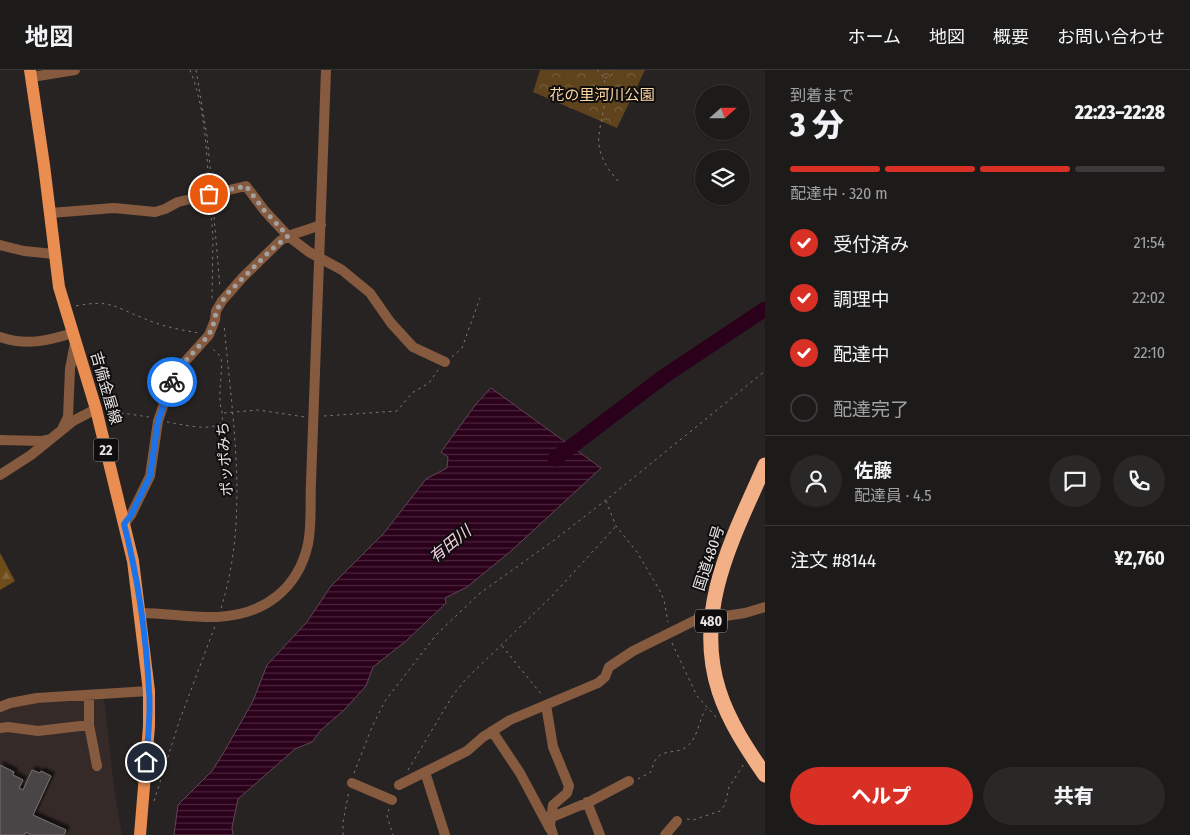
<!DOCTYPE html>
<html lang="ja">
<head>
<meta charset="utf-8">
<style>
	body { margin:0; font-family:"Fira Sans Condensed","Noto Sans JP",sans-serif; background:#2a2727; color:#f1f3f6; height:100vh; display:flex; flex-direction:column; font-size:19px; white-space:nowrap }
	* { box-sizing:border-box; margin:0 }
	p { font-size:16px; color:#a0a1a2 }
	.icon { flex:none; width:28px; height:28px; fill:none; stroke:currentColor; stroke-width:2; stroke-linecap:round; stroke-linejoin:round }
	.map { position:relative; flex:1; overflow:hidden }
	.sheet { display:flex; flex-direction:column; background:#1d1a1a; width:425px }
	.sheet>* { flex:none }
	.needle { width:32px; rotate:69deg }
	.buttons { position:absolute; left:695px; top:15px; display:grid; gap:10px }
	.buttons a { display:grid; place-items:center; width:55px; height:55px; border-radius:50%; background:#1d1a1a; box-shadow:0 1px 4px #0004,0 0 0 1px #3b3839; font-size:25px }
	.pin { position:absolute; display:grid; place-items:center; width:42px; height:42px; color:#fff; margin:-21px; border:2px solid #fff; border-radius:50%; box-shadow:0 1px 5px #0007 }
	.courier { position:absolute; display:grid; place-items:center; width:50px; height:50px; margin:-25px; border:4px solid #1a73e8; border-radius:50%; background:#fff; color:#222; box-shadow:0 1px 6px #0007 }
	.overview em { font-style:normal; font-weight:800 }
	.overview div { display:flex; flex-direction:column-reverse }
	.overview { display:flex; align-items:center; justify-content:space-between; height:85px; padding:0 25px }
	h1 { font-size:32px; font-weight:800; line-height:38px }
	.bar { display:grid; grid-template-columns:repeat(4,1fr); gap:8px 5px; align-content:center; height:60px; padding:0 25px }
	.bar i { height:6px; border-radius:4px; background:#3b3839 }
	.bar .selected { background:#d93025 }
	.bar p { grid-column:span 4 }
	.line { display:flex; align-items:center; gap:12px; padding:0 25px; border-top:1px solid #3b3839 }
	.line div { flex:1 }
	.round { display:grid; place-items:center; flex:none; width:52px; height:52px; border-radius:26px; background:#2a2727 }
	ol { padding:0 25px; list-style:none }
	li { display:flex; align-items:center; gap:15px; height:55px }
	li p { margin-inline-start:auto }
	li .icon { padding:5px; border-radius:50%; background:#d93025; color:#fff; stroke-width:4 }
	li:last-child { color:#a0a1a2 }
	li i { width:28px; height:28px; border:2px solid #3b3839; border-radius:50% }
	.cta { display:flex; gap:10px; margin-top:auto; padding:10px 25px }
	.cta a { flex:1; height:58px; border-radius:30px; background:#d93025; color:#fff; font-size:20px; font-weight:800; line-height:58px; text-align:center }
	.cta a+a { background:#2a2727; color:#f1f3f6 }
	header { display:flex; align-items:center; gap:30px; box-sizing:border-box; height:70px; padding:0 25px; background:#1d1a1a; border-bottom:1px solid #3b3839 }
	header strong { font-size:24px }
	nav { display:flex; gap:28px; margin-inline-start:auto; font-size:18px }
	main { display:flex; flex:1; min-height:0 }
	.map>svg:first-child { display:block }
	.built { fill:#352a28 }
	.forest { fill:url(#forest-firs) }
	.park { fill:url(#park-crowns) }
	.water { fill:url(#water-rules); stroke:#634456 }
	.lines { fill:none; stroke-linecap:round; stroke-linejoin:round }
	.stream { stroke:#634456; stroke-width:2.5 }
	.river { stroke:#2b001a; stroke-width:15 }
	.building { fill:#494546; stroke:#747070; filter:url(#shadow) }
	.path { stroke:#7c7978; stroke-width:1; stroke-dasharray:2.5 4; stroke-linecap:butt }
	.minor { stroke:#865a3e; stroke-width:10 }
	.major { stroke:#e98d50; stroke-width:12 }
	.highway { stroke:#f3b087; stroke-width:15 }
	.done { stroke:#a3a0a0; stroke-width:5; stroke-dasharray:0 9 }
	.route { stroke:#1a73e8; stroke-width:6 }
	.labels { text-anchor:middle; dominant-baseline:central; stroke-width:4; stroke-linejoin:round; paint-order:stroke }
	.shield { fill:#0f0d0d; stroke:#a6a4a3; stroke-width:1 }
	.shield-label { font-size:14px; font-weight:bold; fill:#e6e4e3 }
	.park-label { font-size:15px; fill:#fcd6a4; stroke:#0f0d0d }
	.street-label { font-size:15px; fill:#e6e4e3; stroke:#0f0d0d }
	.water-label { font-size:16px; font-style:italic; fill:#f8cfe2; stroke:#0f0d0d }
</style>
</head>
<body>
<header>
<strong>地図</strong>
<nav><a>ホーム</a><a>地図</a><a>概要</a><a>お問い合わせ</a></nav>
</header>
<main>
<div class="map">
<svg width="765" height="765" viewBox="0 0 765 765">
	<defs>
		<pattern id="forest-firs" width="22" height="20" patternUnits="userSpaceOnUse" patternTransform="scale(1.25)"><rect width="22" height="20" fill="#6e4d1a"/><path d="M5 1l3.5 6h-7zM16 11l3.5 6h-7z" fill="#83663b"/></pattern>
		<pattern id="park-crowns" width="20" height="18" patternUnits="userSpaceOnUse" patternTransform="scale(1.25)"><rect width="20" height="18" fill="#5e431c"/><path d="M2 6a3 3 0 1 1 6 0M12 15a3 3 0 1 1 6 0" fill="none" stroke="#755e3d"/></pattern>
		<pattern id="water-rules" width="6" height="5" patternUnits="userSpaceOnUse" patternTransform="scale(1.25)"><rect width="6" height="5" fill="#2b001a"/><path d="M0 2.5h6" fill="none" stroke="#4a253b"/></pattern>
		<filter id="shadow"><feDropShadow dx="3.5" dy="-3.5" stdDeviation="1" flood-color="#0009"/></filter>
	</defs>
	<rect width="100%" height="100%" fill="#272323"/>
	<path class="built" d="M104 628 115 725 122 765H0V641L9 637 34 633Z"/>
	<path class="forest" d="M0 483 15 511 0 520Z"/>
	<path class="park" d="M540 0H645L617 58 533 22Z"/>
	<path class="water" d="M491 318 601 398 511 481 467 517 445 528 446 533 406 571 373 597 366 616 344 640 321 660 312 672 295 679 238 729 232 757 233 765H174L178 735 212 701 224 682 253 631 267 595 307 552 331 516 384 463 426 409 447 398 448 387 441 382 476 334Z"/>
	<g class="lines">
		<path class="stream" d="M761 243 765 245"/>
		<path class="river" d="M555 389 663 307 765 239"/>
	</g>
	<path class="building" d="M0 695 14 702 13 705 23 710 19 718 23 720 32 700 40 703 41 701 51 706 33 745 66 760 64 765H31L26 762 24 765H0Z"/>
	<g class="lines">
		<path class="path" d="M190 0C205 37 206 77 209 116
			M196 0 207 66 212 116
			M597 0C617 14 596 54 599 75 601 90 609 101 619 112
			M605 8 611 6 615 0
			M213 134 220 218
			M210 135 213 166 212 229
			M76 236C110 229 114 237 143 248 160 256 181 260 199 263
			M452 287 462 278 480 228
			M108 341 149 347
			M224 343 258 340 305 347
			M324 346 397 341 412 323 429 313 438 300
			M167 352C181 354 209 362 221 353 225 345 220 339 220 331 219 316 223 302 221 287L211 277
			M606 431 616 456 637 482 660 521 664 530 668 552
			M221 538C250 447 232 347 224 254
			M672 573 697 626 717 648
			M502 576 542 625
			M408 700 453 625 466 609 552 526 616 456
			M354 703 372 657 385 631 436 565 479 524 553 471 606 430 765 301
			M638 709 651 702C653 697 653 692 657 688 664 679 678 684 686 677 698 669 698 651 706 639
			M154 731 179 652 215 556
			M389 739 387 746 393 765
			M687 749 693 750 720 741 725 735 729 717 744 694
			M343 765V752L349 721"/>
		<path class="minor" d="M32 7 75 0
			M50 143 114 138 155 142 165 139 178 132 246 116 264 140 288 166 309 182 342 200 370 223 391 253 413 277 445 292
			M0 175 24 181 54 184
			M0 267C26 276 47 271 73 263
			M63 357 68 347 70 299 75 273
			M0 370 42 371 51 369
			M0 405 31 385 73 351 96 339
			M124 454 131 445 150 406 158 351 170 316 181 296 209 265 215 250 216 241 222 231 243 207 280 171 288 166 321 155
			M141 543C166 543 192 548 217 547 264 545 298 519 308 474 312 454 310 432 311 412L326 0
			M712 548 745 543 765 537
			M89 625V655L97 696
			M546 635 553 677 569 716 567 723 553 735 550 755 553 765
			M0 637 10 633 37 628 149 621
			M0 658 8 657 38 661 89 655
			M492 661 520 703 550 759
			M425 702 445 765
			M352 713 392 730
			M399 715 467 681 483 667 510 650 598 613 605 607 609 597 633 581 712 542
			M587 732 600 765
			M550 748 591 731 629 711
			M665 765 677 751"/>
		<path class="major" d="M30 0 44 95 59 217 96 339 133 491 149 621V656L140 765"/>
		<path class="highway" d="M765 395C733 468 693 540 719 621 729 652 747 679 765 705"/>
	</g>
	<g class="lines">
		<path class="done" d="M172 312 181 296 209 265 215 250 216 241 227 224 271 180 288 166 264 140 246 116 209 124"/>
		<path class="route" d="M146 692C148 669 151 644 149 620 146 565 138 508 124 454L131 445 150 406 158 351 172 312"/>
	</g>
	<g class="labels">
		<g class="shield">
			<rect x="93.5" y="368.5" width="25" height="23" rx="4"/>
			<rect x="695" y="539.5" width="32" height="23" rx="4"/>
		</g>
		<g class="shield-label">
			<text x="106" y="380">22</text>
			<text x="711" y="551">480</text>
		</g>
		<g class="park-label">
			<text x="602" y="25">花の里河川公園</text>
		</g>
		<g class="street-label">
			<text transform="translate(106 318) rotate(74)">吉備金屋線</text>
			<text transform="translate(225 389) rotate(-94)">ポッポみち</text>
			<text transform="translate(709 488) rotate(-72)">国道480号</text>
		</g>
		<g class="water-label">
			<text transform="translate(450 474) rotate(-39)">有田川</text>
		</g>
	</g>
</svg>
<div class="buttons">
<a><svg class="needle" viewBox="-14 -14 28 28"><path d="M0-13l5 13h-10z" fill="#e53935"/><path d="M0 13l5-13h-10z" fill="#a0a1a2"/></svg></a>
<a><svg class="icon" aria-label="layers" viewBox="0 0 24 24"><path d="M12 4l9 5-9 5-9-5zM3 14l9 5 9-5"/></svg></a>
</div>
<div class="pin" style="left:209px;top:124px;background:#ea580c"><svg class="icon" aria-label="bag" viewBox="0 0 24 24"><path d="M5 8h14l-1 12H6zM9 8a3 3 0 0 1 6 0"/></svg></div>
<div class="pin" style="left:146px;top:692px;background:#1f2937"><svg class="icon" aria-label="home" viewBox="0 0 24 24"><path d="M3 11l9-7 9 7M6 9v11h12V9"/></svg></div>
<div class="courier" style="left:172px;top:312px"><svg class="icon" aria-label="bike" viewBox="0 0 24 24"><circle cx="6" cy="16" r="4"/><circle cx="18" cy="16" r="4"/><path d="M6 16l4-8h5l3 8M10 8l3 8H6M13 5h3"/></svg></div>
</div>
<section class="sheet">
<div class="overview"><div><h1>3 分</h1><p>到着まで</p></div><em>22:23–22:28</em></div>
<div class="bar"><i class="selected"></i><i class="selected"></i><i class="selected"></i><i></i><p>配達中 · 320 m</p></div>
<ol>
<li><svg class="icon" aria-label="check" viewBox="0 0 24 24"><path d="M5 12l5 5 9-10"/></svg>受付済み<p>21:54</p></li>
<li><svg class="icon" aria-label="check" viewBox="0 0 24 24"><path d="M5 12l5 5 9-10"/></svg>調理中<p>22:02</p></li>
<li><svg class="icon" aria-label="check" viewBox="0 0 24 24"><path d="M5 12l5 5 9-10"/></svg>配達中<p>22:10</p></li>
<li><i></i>配達完了</li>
</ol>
<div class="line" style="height:90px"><a class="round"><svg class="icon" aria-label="person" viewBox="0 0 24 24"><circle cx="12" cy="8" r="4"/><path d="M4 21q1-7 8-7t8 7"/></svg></a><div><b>佐藤</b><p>配達員 · 4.5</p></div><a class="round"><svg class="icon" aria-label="chat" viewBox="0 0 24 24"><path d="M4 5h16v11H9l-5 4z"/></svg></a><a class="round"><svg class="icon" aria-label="phone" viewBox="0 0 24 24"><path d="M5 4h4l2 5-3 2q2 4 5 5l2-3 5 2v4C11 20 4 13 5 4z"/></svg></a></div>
<div class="line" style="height:65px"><div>注文 #8144</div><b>¥2,760</b></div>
<div class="cta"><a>ヘルプ</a><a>共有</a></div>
</section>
</main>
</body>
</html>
